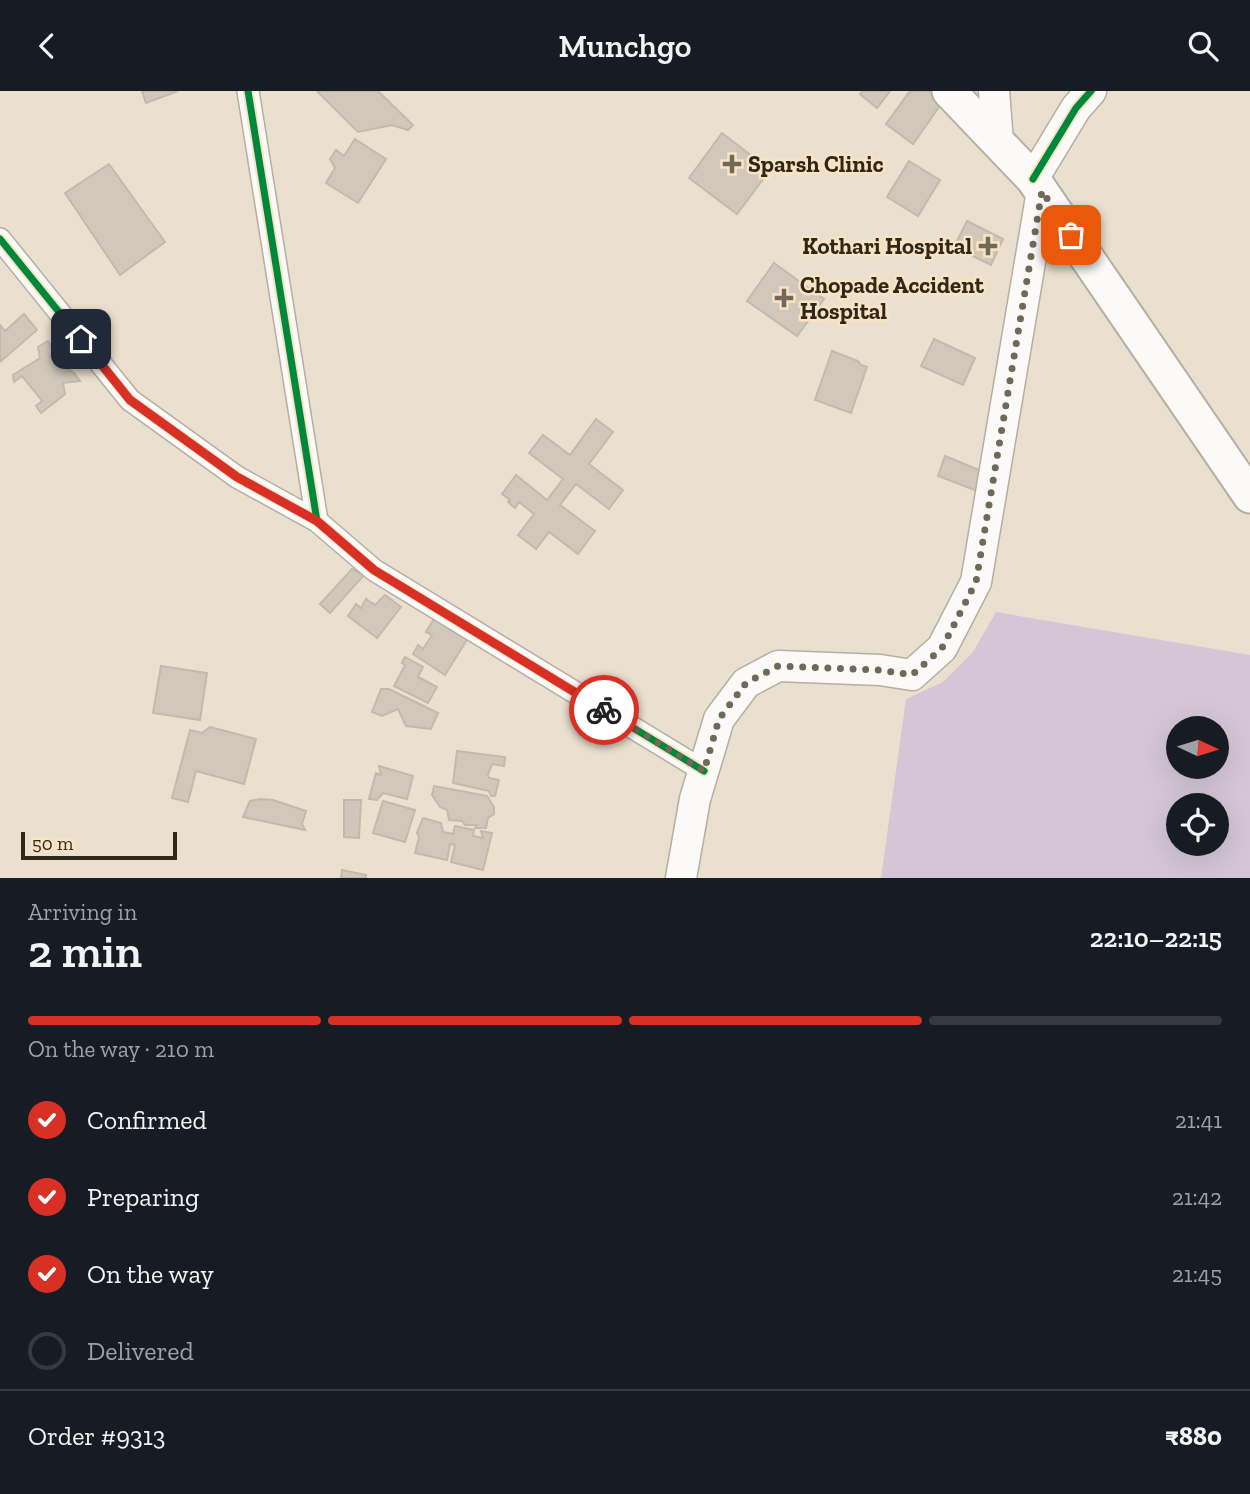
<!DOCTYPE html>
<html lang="en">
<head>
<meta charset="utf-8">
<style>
	body { margin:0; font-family:"Zilla Slab",serif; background:#20242c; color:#f1f3f6; height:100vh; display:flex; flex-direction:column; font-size:26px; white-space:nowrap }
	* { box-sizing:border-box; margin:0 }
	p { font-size:23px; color:#9ea1a6 }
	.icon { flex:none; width:38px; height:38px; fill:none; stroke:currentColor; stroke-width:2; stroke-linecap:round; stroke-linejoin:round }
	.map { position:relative; height:787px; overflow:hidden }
	.drawer { display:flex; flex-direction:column; background:#171b24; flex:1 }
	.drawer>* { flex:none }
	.needle { width:46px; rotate:94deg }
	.buttons { position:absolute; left:1166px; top:625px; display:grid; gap:14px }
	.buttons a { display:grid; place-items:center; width:63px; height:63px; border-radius:50%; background:#171b24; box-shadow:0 7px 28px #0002; font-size:35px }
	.scale { position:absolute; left:21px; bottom:18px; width:156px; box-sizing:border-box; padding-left:7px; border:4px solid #2e271a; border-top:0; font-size:19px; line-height:24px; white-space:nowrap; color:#2e271a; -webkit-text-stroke:5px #f8e4c2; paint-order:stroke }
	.pin { position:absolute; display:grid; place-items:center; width:60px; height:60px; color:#fff; margin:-30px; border-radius:14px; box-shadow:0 4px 10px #0006 }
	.courier { position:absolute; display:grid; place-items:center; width:70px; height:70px; margin:-35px; border:5px solid #d93025; border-radius:50%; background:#fff; color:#222; box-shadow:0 2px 9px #0007 }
	.overview em { font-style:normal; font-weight:600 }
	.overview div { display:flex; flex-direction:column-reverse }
	.overview { display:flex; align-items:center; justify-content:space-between; height:119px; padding:0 28px }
	h1 { font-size:46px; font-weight:600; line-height:52px }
	.bar { display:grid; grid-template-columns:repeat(4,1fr); gap:10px 7px; align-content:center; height:84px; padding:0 28px }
	.bar i { height:9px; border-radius:5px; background:#363941 }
	.bar .active { background:#d93025 }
	.bar p { grid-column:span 4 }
	.line { display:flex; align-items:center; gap:18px; padding:0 28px; border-top:2px solid #363941 }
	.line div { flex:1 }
	ol { padding:0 28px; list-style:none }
	li { display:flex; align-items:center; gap:21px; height:77px }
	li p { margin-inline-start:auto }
	li .icon { padding:7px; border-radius:50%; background:#d93025; color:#fff; stroke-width:4 }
	li:last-child { color:#9ea1a6 }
	li i { width:38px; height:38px; border:4px solid #363941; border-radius:50% }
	header { display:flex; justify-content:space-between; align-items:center; height:91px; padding:0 28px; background:#171b24; font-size:32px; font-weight:600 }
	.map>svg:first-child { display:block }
	.green { fill:#d4c6d7; fill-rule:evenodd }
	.building { fill:#d1c8bb; stroke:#c2baac; stroke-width:2 }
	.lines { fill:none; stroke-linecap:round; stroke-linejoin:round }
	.street-casing { stroke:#b6aea0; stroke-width:24 }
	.secondary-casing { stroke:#b6aea0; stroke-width:33 }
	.primary-casing { stroke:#b6aea0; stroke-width:37 }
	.street { stroke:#fcfaf8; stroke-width:21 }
	.secondary { stroke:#fcfaf8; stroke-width:30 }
	.primary { stroke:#fcfaf8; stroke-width:33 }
	.cycleway-casing { stroke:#f8e4c2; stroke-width:11 }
	.cycleway { stroke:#00873e; stroke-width:7 }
	.done { stroke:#706859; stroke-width:7; stroke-dasharray:0 12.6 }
	.route { stroke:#d93025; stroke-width:9 }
	.poi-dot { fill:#706859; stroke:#f8e4c2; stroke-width:2.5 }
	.labels { text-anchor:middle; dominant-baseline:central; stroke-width:5; stroke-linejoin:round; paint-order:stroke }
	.poi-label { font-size:23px; font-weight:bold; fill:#2e271a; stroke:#f8e4c2; text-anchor:start }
</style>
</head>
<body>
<header><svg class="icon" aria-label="back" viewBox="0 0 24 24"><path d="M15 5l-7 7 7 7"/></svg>Munchgo<svg class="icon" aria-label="search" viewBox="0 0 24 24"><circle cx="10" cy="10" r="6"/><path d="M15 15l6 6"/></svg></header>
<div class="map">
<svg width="1250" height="787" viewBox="0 0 1250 787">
	<rect width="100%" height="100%" fill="#ebe0cf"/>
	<path class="green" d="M996 521 1250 564V787H881L906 608 943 591 973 561ZM1178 637H1216V676H1178ZM1178 714H1216V752H1178Z"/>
	<path class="building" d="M142 0H178L146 12Z
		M317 0H378L413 34 408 39 392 34 358 41Z
		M862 0H890L877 17 860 3Z
		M910 0H932L944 9 913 53 886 33Z
		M722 42 770 79 737 123 689 87Z
		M355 48 386 68 358 112 326 92 335 77 330 68 336 59 344 65Z
		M909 70 940 89 918 125 887 106Z
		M109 73 165 151 120 184 65 102Z
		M967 130 1003 148 991 174 954 156Z
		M774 172 824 208 797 245 747 210Z
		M24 223 37 239 0 271V234L5 240Z
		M934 248 975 267 963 294 921 275Z
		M48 250 54 259 50 266 74 282 80 290 63 292 65 303 41 322 36 315 42 310 22 285 14 291 13 284 40 267 38 256Z
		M832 260 858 270 861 274 867 276 851 322 815 309Z
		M596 328 613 341 589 373 623 399 609 418 576 393 560 414 595 440 578 463 549 441 536 458 518 444 534 423 519 411 515 417 508 411 510 409 502 403 516 384 547 409 563 388 529 362 543 344 570 364Z
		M945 365 984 381 977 400 938 385Z
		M352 478 364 484 330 522 320 513Z
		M385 504 401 516 377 547 348 525 356 513 361 517 366 508 375 514Z
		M435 526 468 547 445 584 413 563 418 554 423 558 432 544 426 541Z
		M405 566 423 576 418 586 437 596 428 612 394 595 405 574 402 572Z
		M161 575 207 582 200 629 153 622Z
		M381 598H389L438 622 431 638 406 635 398 618 382 625 372 621Z
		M210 636 256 648 244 693 196 680 188 711 172 707 190 639 202 642Z
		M457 660 505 666 504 675 492 673 488 684 489 687 499 689 495 705H491L489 700 453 692Z
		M379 675 413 685 407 708 383 702 377 709 369 708 376 682 381 684Z
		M434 695 487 705 494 716V723L488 727 486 737H475L477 734H465L462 730 449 729 447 719 440 716 432 704Z
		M260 708 273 709 306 720 302 733 305 739 243 726 250 710Z
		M344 709H361L359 747 344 746Z
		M383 710 415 719 405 751 373 742Z
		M423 727 441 732 443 741 453 743 455 735 474 739 473 745 483 747 481 740 492 742 483 779 451 771 455 754 450 753 447 769 415 762 419 746 417 742Z
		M342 779 366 784V787H341Z"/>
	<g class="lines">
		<defs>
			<path id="street" d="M248 0 317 430 374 479 704 680
				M0 148 130 309 237 386 317 430"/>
			<path id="secondary" d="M994 0 998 51
				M1033 88 1076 17 1091 0
				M681 787 695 708 719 628 746 592 778 575 880 579 912 584 942 557 976 491 1042 100"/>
			<path id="primary" d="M949 0 1033 88 1250 405"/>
		</defs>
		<use href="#street" class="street-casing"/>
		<use href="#secondary" class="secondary-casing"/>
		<use href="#primary" class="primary-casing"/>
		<use href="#street" class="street"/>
		<use href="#secondary" class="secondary"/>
		<use href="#primary" class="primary"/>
		<defs>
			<path id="cycleway" d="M248 0 317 430 374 479 704 680
				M1033 88 1076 17 1091 0
				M0 148 130 309 237 386 317 430"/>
		</defs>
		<use href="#cycleway" class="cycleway-casing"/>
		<use href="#cycleway" class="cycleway"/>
	</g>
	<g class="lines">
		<path class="done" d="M604 619 704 680 719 628 746 592 778 575 880 579 912 584 942 557 976 491 1042 100 1071 144"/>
		<path class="route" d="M81 248 130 309 237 386 317 430 374 479 604 619"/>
	</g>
	<g class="poi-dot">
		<path d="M728.5 62.5h7v7h7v7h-7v7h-7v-7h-7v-7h7z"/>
		<path d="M984.5 144.5h7v7h7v7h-7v7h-7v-7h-7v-7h7z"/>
		<path d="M780.5 196.5h7v7h7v7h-7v7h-7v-7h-7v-7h7z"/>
	</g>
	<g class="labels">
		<g class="poi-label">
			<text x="748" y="73">Sparsh Clinic</text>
			<text x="972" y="155" text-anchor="end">Kothari Hospital</text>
			<text x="800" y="194">Chopade Accident<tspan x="800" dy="26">Hospital</tspan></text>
		</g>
	</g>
</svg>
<div class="buttons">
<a><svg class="needle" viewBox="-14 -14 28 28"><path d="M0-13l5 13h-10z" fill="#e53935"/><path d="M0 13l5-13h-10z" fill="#9ea1a6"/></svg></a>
<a><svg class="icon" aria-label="locate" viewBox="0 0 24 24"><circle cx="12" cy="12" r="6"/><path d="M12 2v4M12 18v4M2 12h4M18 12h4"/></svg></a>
</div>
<div class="scale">50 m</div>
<div class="pin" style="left:1071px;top:144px;background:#ea580c"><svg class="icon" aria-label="bag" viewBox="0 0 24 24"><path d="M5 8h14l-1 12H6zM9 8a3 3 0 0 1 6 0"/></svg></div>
<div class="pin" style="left:81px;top:248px;background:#1f2937"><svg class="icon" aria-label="home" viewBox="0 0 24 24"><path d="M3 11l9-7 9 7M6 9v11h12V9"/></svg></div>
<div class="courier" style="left:604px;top:619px"><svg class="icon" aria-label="bike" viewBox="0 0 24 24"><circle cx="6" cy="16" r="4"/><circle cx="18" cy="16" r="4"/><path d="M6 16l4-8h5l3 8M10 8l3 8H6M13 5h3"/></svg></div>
</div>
<section class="drawer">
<div class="overview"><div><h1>2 min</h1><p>Arriving in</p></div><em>22:10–22:15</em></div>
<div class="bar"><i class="active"></i><i class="active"></i><i class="active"></i><i></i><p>On the way · 210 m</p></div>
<ol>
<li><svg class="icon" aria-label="check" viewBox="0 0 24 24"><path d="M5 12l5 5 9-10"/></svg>Confirmed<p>21:41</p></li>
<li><svg class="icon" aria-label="check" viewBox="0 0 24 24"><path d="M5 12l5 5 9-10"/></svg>Preparing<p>21:42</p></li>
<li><svg class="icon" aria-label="check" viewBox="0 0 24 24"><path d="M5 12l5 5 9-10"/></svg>On the way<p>21:45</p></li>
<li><i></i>Delivered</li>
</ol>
<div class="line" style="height:91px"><div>Order #9313</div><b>₹880</b></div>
</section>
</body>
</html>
